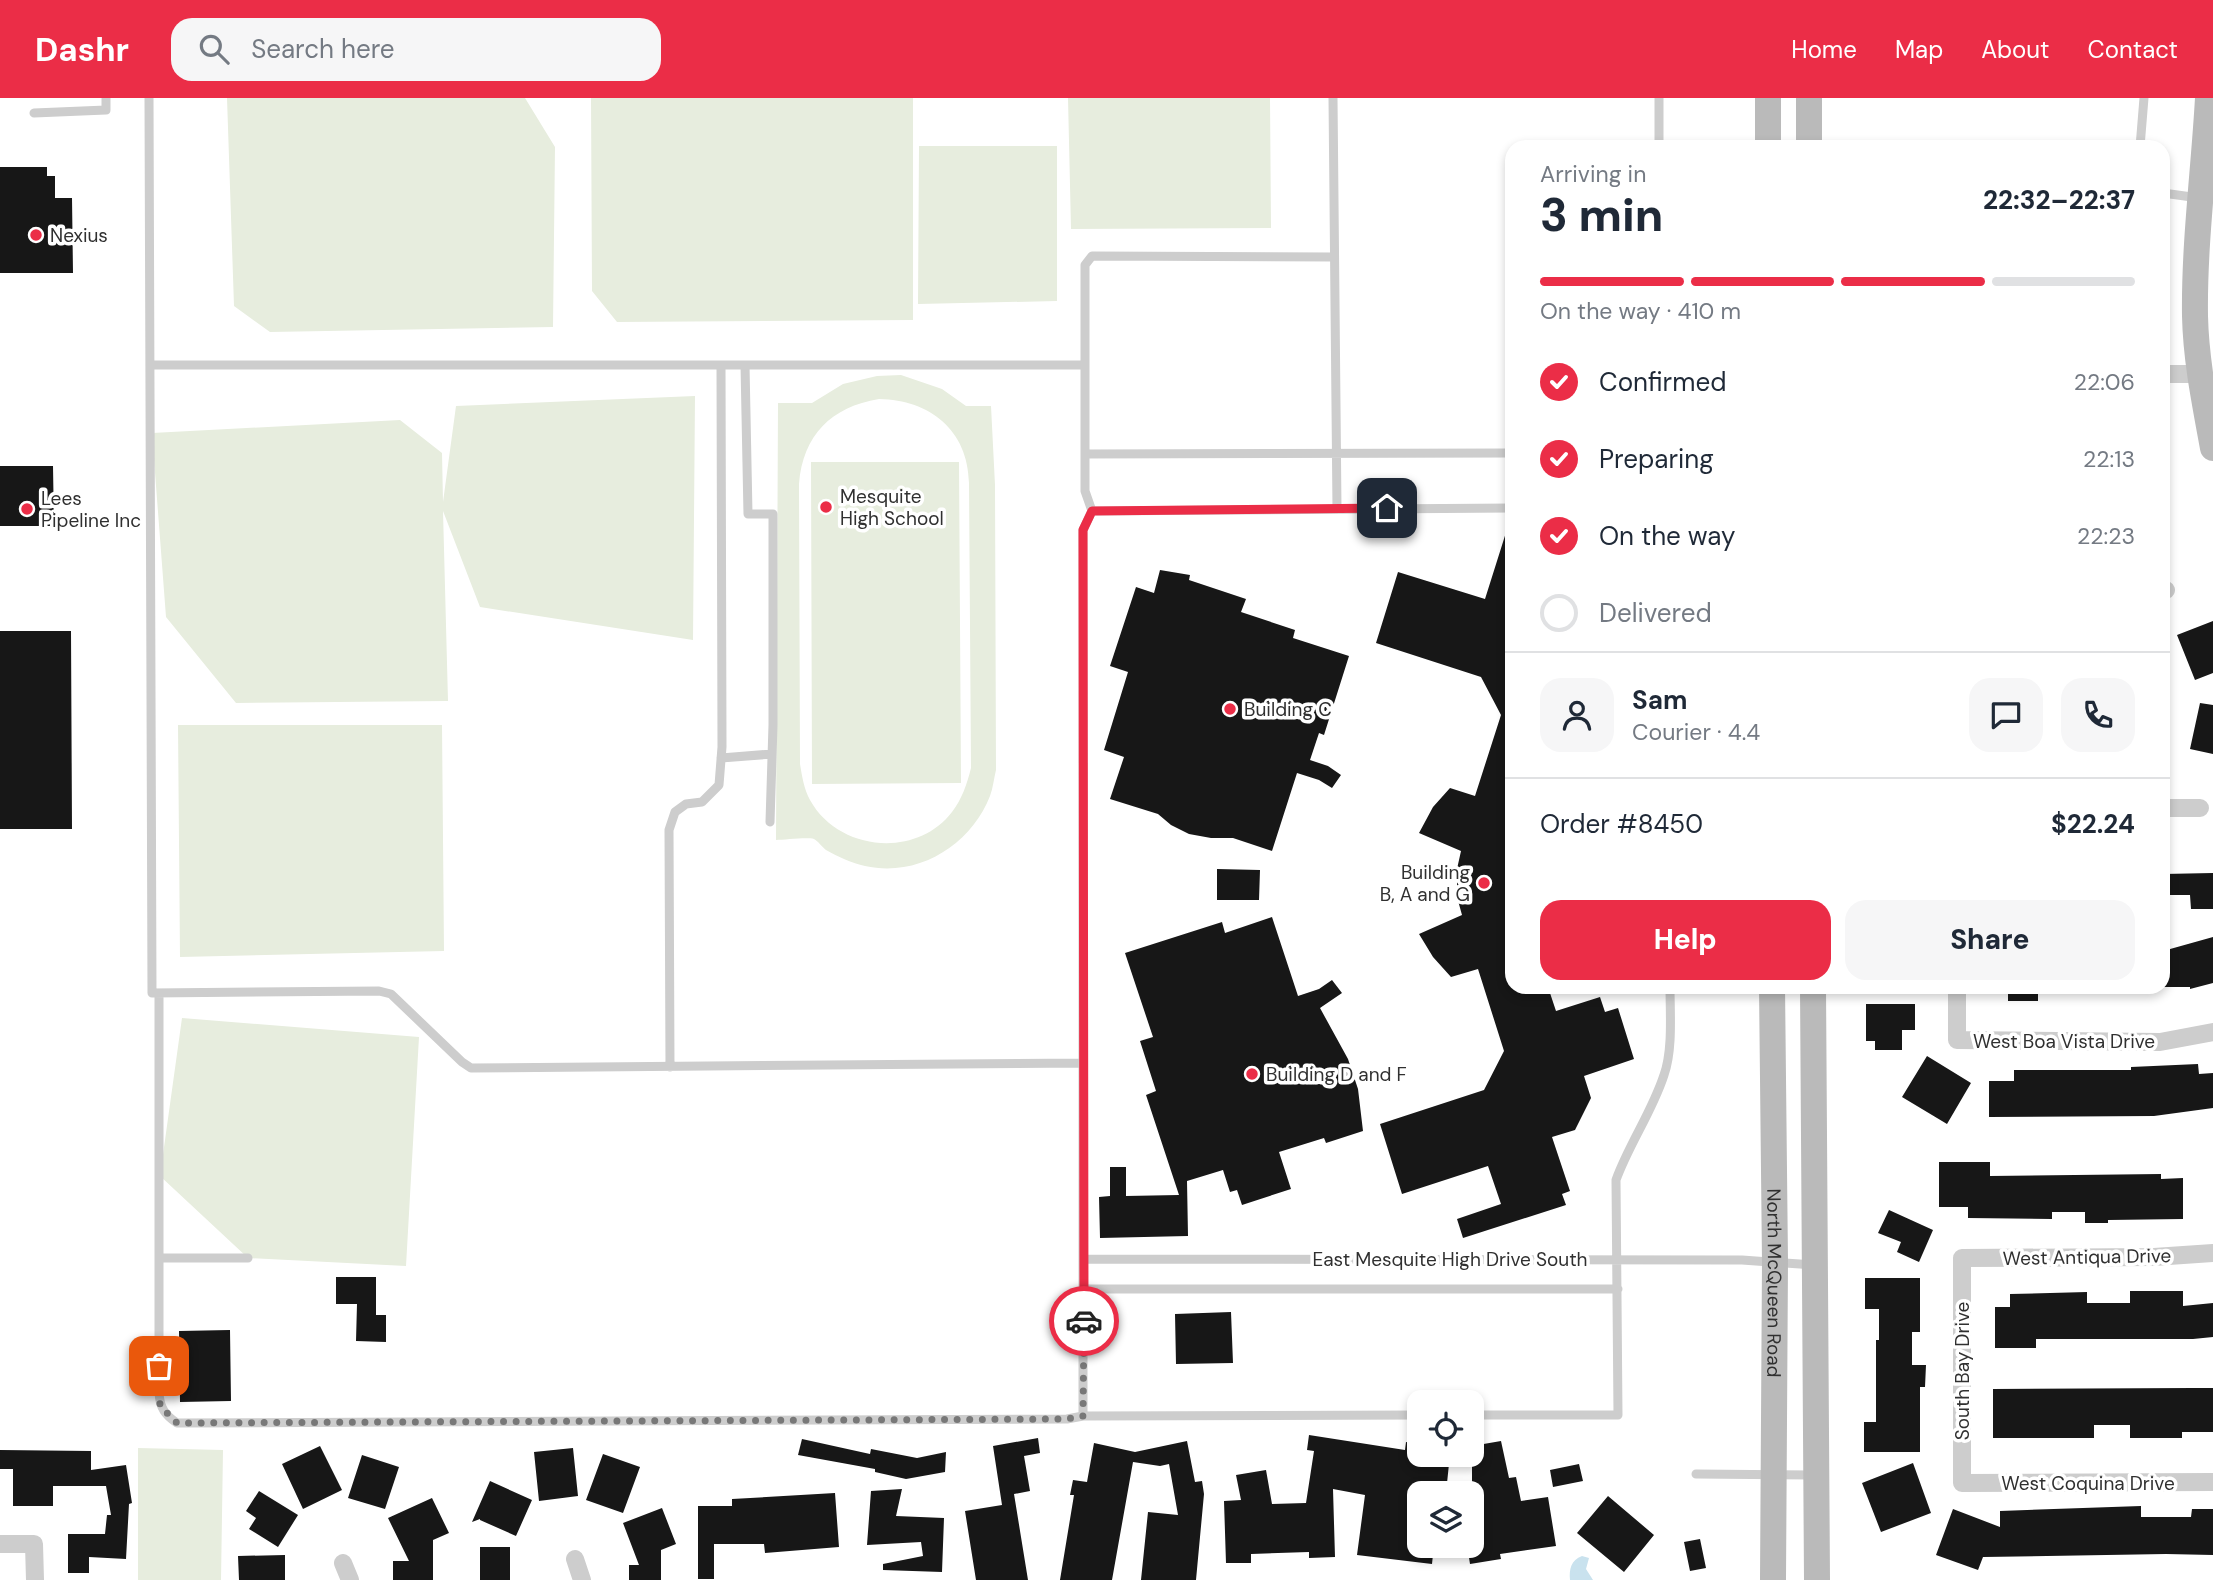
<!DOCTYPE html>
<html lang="en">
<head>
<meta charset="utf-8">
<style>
	body { margin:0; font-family:"DM Sans",sans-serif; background:#f6f6f7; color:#1f2937; height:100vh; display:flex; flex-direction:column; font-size:26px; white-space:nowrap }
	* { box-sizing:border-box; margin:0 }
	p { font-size:23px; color:#747a83 }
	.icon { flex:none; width:38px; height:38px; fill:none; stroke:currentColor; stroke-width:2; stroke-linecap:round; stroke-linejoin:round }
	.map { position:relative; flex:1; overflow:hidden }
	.panel { position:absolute; left:1505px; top:42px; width:665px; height:854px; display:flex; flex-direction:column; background:#fff; border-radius:21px; box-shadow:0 4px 10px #0003 }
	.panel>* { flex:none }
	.buttons { position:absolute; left:1407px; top:1292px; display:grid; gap:14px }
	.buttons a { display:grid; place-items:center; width:77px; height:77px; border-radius:14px; background:#fff; box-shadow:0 4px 10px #0003; font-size:35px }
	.pin { position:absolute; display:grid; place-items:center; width:60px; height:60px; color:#fff; margin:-30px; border-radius:14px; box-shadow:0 4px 10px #0006 }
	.courier { position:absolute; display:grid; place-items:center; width:70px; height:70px; margin:-35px; border:5px solid #eb2d47; border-radius:50%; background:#fff; color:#222; box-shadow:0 2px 9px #0007 }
	.headline em { font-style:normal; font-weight:800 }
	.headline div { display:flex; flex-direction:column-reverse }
	.headline { display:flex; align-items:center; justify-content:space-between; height:119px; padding:0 35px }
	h1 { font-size:46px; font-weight:800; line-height:52px }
	.bar { display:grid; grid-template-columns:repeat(4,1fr); gap:10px 7px; align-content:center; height:84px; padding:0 35px }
	.bar i { height:9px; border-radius:5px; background:#e0e1e3 }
	.bar .selected { background:#eb2d47 }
	.bar p { grid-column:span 4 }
	.line { display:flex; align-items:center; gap:18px; padding:0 35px; border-top:2px solid #e0e1e3 }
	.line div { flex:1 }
	.round { display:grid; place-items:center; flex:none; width:74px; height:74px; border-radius:21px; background:#f6f6f7 }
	ol { padding:0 35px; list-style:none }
	li { display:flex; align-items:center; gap:21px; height:77px }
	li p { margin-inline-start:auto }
	li .icon { padding:7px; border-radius:50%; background:#eb2d47; color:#fff; stroke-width:4 }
	li:last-child { color:#747a83 }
	li i { width:38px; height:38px; border:4px solid #e0e1e3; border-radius:50% }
	.primary-button { display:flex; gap:14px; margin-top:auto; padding:14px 35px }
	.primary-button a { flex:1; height:80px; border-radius:21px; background:#eb2d47; color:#fff; font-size:28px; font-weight:800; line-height:80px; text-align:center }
	.primary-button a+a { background:#f6f6f7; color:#1f2937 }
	header { display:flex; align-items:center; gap:42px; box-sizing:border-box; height:98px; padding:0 35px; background:#eb2d47; color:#fff }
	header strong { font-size:33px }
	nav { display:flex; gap:38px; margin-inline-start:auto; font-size:24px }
	.search { width:490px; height:63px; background:#f6f6f7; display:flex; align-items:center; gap:18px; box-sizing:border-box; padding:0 24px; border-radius:21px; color:#747a83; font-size:26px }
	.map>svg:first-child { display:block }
	.green { fill:#e7edde; fill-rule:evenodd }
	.water { fill:#c9e2ee }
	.building { fill:#171717 }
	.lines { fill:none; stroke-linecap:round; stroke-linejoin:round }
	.lane { stroke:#cdcdcd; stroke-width:9 }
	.street { stroke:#cdcdcd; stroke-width:18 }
	.secondary { stroke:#bababa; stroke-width:26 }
	.done { stroke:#787878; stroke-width:7; stroke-dasharray:0 12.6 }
	.route { stroke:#eb2d47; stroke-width:9 }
	.poi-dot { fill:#eb2d47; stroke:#fff; stroke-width:2.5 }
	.labels { text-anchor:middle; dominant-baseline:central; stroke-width:7; stroke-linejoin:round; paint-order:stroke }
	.poi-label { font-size:19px; fill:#303030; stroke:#fff; text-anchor:start }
	.street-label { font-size:19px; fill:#303030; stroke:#fff }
</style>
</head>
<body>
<header>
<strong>Dashr</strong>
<div class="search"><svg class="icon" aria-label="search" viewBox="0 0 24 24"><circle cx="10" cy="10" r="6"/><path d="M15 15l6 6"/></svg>Search here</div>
<nav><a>Home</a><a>Map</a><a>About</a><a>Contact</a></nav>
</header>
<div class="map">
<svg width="2213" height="1482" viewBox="0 0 2213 1482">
	<rect width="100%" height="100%" fill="#fff"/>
	<path class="green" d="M227 0H525L555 49 553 229 270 234 234 208Z
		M591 0H913V222L617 224 592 193Z
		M1068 0H1270L1271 130 1071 131Z
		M919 48H1057V203L918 206Z
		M901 277 942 291 966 308H991L995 387 996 672C994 680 993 690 990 698 971 747 918 780 865 768 852 765 838 759 826 752 822 749 818 743 814 741 807 739 784 742 776 742L778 305H812L843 286 877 278ZM879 301C930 302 968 332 969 385L971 670C967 686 962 701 952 714 916 761 838 753 810 702 804 691 802 678 800 666L799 386C803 337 831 309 879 301Z
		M695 298 693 542 480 509 443 413 448 603 236 605 166 519 152 335 400 322 442 355 443 404 456 308Z
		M811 364H959L961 685 812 686Z
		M178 627H442L444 853 180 859Z
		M182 920 419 939 406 1168 248 1160 160 1078Z
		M138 1350 223 1352 221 1482H138Z"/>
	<path class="water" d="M1582 1458 1589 1460 1586 1471 1593 1482H1570C1569 1471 1571 1462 1582 1458Z"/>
	<path class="building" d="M0 69H47V78H55V100H72L73 175H0Z
		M0 368H53L54 428H0Z
		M1509 425 1512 426V889H1534L1536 893 1548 889 1556 913 1600 899 1605 914 1618 910 1634 961 1584 978 1591 1000 1575 1032 1552 1039 1570 1093 1562 1096 1566 1107 1463 1140 1457 1121 1501 1106 1488 1068 1402 1096 1380 1026 1484 992 1504 953 1478 871 1451 879 1433 859 1419 836 1462 817 1457 799V771L1461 753 1419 735 1433 709 1450 690 1475 698 1501 617 1481 579 1376 545 1398 474 1485 501Z
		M1160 472 1190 477 1189 482 1246 501 1241 514 1295 532 1293 540 1349 558 1324 637 1319 635 1310 662 1328 668 1341 677 1332 690 1319 682 1297 675 1272 753 1233 740H1211L1189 736 1171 727 1158 716 1110 701 1124 659 1104 652 1128 574 1110 568 1136 489 1154 495Z
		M2213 523V575L2195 582 2177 537Z
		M0 533H71L72 731H0Z
		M2200 605 2213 607V656L2190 651Z
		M1217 771 1260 772 1259 802H1217Z
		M2213 775V811H2191L2190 797H2163V776Z
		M1272 819 1298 898 1319 891 1332 882 1342 895 1320 910 1348 961 1358 991 1363 1033 1326 1045 1324 1040 1279 1054 1291 1091 1242 1107 1237 1092 1230 1094 1223 1072 1187 1083 1188 1138 1100 1140 1099 1099 1110 1098V1069H1126V1098L1179 1097 1146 997 1156 993 1140 943 1153 939 1125 855 1222 824 1225 835Z
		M2213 839V885L2190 891V889H2163V853Z
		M2008 889H2038V903H2008Z
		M1866 906H1915V932H1902V952H1875V943H1866Z
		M1927 958 1971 985 1947 1026 1902 999Z
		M2198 966 2199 976 2213 975V1010L2154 1018 1989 1019V983H2014V972H2131V969Z
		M1939 1064H1990V1078L2161 1076V1081L2183 1080V1121L2108 1122V1125H2085V1114H2052V1121L1968 1120V1109H1939Z
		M1889 1112 1933 1132 1919 1164 1897 1154 1901 1144 1878 1135Z
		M336 1179H376V1217H386V1244L356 1243 357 1206H336Z
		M1865 1180H1920V1234H1912V1267H1926L1925 1289H1920V1354H1864V1324H1876V1242H1879V1211H1865Z
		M2130 1193H2183V1208L2213 1205V1239L2193 1241H2036V1250H1995V1209H2010V1196L2087 1194V1205H2130Z
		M1231 1214 1233 1265 1176 1266 1175 1216Z
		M230 1232 231 1303 180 1304 179 1233Z
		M2194 1290H2213V1334H2182V1340H2130V1327H2094V1340H1993V1291Z
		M1309 1337 1405 1352 1406 1344 1419 1346V1356H1450L1446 1395H1419V1447H1434L1432 1466 1357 1457 1365 1397 1333 1391 1335 1459 1309 1460V1454L1251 1456V1465H1226L1224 1403 1241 1402 1236 1377 1266 1372 1272 1406 1306 1405 1314 1353 1307 1352Z
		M1038 1340 1040 1355 1024 1358 1030 1393 1014 1396 1028 1482H976L965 1413 1002 1407 993 1348Z
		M802 1341 870 1356 871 1351 917 1360 946 1354 945 1374 906 1381 875 1374V1371L798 1357Z
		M1187 1343 1195 1384 1202 1383 1204 1396 1196 1482H1141L1148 1414 1178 1417 1169 1366 1160 1368 1133 1364 1112 1482H1060L1074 1397H1070L1073 1382 1087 1384 1094 1345 1135 1354Z
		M1501 1343 1509 1380 1516 1379 1521 1403 1548 1399 1556 1448 1500 1456 1501 1461 1470 1466 1467 1447H1472V1411L1476 1410 1472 1389V1348Z
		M320 1348 342 1392 303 1411 282 1366Z
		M573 1350 578 1398 539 1403 534 1354Z
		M0 1352 91 1353V1372L126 1367 132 1405 129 1406 126 1461 89 1459V1475H68V1436H105L107 1417H111L106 1388H53V1408H13V1371H0Z
		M603 1356 640 1369 623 1415 586 1402Z
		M362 1357 399 1369 385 1411 348 1400Z
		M1913 1365 1931 1415 1881 1434 1862 1385Z
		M1579 1366 1583 1383 1553 1389 1550 1372Z
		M490 1383 532 1402 516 1438 480 1422V1421L472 1424Z
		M902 1391 896 1418 944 1420 942 1474 883 1472V1466L923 1458 921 1444 867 1447 871 1393Z
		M259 1393 298 1417 278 1449 249 1431 256 1420 246 1413Z
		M835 1395 839 1449 765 1455 764 1446H714V1481H698V1408H732V1401Z
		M1608 1398 1654 1437 1624 1474 1577 1435Z
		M432 1400 449 1435 433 1442V1482H393V1463H409L388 1420Z
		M2141 1408V1419H2191L2192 1411H2213V1457L2166 1456 1983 1459 1978 1472 1936 1457 1953 1411 2000 1429V1413Z
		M662 1410 676 1446 661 1452V1482H629V1467H639L623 1425Z
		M1700 1441 1706 1470 1690 1473 1684 1444Z
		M480 1449H510V1482H480Z
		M285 1457V1482H239L238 1458Z"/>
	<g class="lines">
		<path class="lane" d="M149 0 152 895 379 893 391 896 462 964 471 970 1083 965
			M1333 0 1337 410
			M1659 0V49
			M34 15 106 12V0
			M2140 49 2144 0
			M2163 95 2199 100
			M151 267C463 268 774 267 1085 267
			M745 267 748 416H773V627L770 724
			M1085 356 1512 355
			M1092 413 1085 393V167L1092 158 1334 159
			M721 660 772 656
			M159 895V1295C160 1310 165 1317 177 1325L1067 1321 1083 1318 1419 1317
			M670 969 669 732 675 714 686 706 702 704 719 687 722 649 721 267
			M159 1160H248
			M1084 1161 1742 1162 1814 1167
			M1084 1191H1618
			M1472 1317H1618L1616 1082C1629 1046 1652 1014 1664 977 1673 952 1670 915 1670 889
			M1083 1318V432L1092 413 1512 410
			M1696 1376 1814 1377"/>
		<path class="street" d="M2163 276H2200
			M2163 493 2166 492
			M2163 710H2200
			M1957 889V942L2160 944 2213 934
			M2213 1155 2154 1159 1962 1160V1385L2213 1384
			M0 1446H34L35 1482
			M575 1461 582 1482
			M343 1465 350 1482"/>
		<g class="secondary">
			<path d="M1768 0V49"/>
			<path d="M1809 0V49"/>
			<path d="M2208 0C2204 72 2194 146 2195 218 2196 263 2205 306 2213 350"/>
			<path id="s1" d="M1772 889 1775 1163 1773 1482"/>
			<path d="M1813 889 1817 1482"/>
		</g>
	</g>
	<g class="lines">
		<path class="done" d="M159 1268 160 1308 177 1325 1067 1321 1083 1318 1084 1223"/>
		<path class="route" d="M1084 1223 1083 432 1092 413 1387 410"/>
	</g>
	<g class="poi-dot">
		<circle cx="36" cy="137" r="7"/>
		<circle cx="826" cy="409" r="7"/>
		<circle cx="27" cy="411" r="7"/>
		<circle cx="1230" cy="611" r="7"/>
		<circle cx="1484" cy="785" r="7"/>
		<circle cx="1252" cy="976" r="7"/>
	</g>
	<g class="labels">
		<g class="poi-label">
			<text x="50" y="137">Nexius</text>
			<text x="840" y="398">Mesquite<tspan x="840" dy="22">High School</tspan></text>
			<text x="41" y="400">Lees<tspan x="41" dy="22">Pipeline Inc</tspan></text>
			<text x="1244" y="611">Building C</text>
			<text x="1470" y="774" text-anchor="end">Building<tspan x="1470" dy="22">B, A and G</tspan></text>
			<text x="1266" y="976">Building D and F</text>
		</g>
		<g class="street-label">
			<text x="2064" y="943">West Boa Vista Drive</text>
			<text transform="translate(2087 1159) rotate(-1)">West Antiqua Drive</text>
			<text x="1450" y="1161">East Mesquite High Drive South</text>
			<text stroke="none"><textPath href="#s1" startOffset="296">North McQueen Road</textPath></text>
			<text transform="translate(1962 1273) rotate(-90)">South Bay Drive</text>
			<text x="2088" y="1385">West Coquina Drive</text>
		</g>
	</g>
</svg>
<div class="buttons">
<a><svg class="icon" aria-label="locate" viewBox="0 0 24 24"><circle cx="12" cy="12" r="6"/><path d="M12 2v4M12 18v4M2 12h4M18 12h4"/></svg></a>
<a><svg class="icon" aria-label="layers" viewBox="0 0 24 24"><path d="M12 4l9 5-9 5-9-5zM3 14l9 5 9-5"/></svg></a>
</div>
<div class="pin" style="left:159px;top:1268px;background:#ea580c"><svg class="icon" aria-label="bag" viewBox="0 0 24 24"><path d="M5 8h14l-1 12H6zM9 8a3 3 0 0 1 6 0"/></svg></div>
<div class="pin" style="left:1387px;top:410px;background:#1f2937"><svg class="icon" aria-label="home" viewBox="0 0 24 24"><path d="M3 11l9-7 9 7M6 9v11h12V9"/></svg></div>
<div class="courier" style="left:1084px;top:1223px"><svg class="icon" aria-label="car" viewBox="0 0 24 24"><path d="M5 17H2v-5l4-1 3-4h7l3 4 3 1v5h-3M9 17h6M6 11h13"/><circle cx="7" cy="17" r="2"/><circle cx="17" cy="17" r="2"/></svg></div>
<section class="panel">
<div class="headline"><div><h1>3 min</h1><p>Arriving in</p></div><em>22:32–22:37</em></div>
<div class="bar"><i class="selected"></i><i class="selected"></i><i class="selected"></i><i></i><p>On the way · 410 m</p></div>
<ol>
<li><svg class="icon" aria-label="check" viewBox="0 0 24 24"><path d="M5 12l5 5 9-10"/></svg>Confirmed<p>22:06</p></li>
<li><svg class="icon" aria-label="check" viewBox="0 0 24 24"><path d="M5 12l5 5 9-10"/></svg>Preparing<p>22:13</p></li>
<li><svg class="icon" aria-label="check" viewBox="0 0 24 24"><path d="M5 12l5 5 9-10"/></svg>On the way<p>22:23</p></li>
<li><i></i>Delivered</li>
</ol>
<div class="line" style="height:126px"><a class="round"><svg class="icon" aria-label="person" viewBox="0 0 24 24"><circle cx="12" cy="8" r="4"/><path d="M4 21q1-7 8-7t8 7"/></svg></a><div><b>Sam</b><p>Courier · 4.4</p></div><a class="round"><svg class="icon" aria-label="chat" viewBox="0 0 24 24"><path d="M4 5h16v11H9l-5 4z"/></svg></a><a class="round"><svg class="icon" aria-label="phone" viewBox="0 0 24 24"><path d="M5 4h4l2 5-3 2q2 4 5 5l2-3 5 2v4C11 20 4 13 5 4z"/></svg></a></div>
<div class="line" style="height:91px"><div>Order #8450</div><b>$22.24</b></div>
<div class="primary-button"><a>Help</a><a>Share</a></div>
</section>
</div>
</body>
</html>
